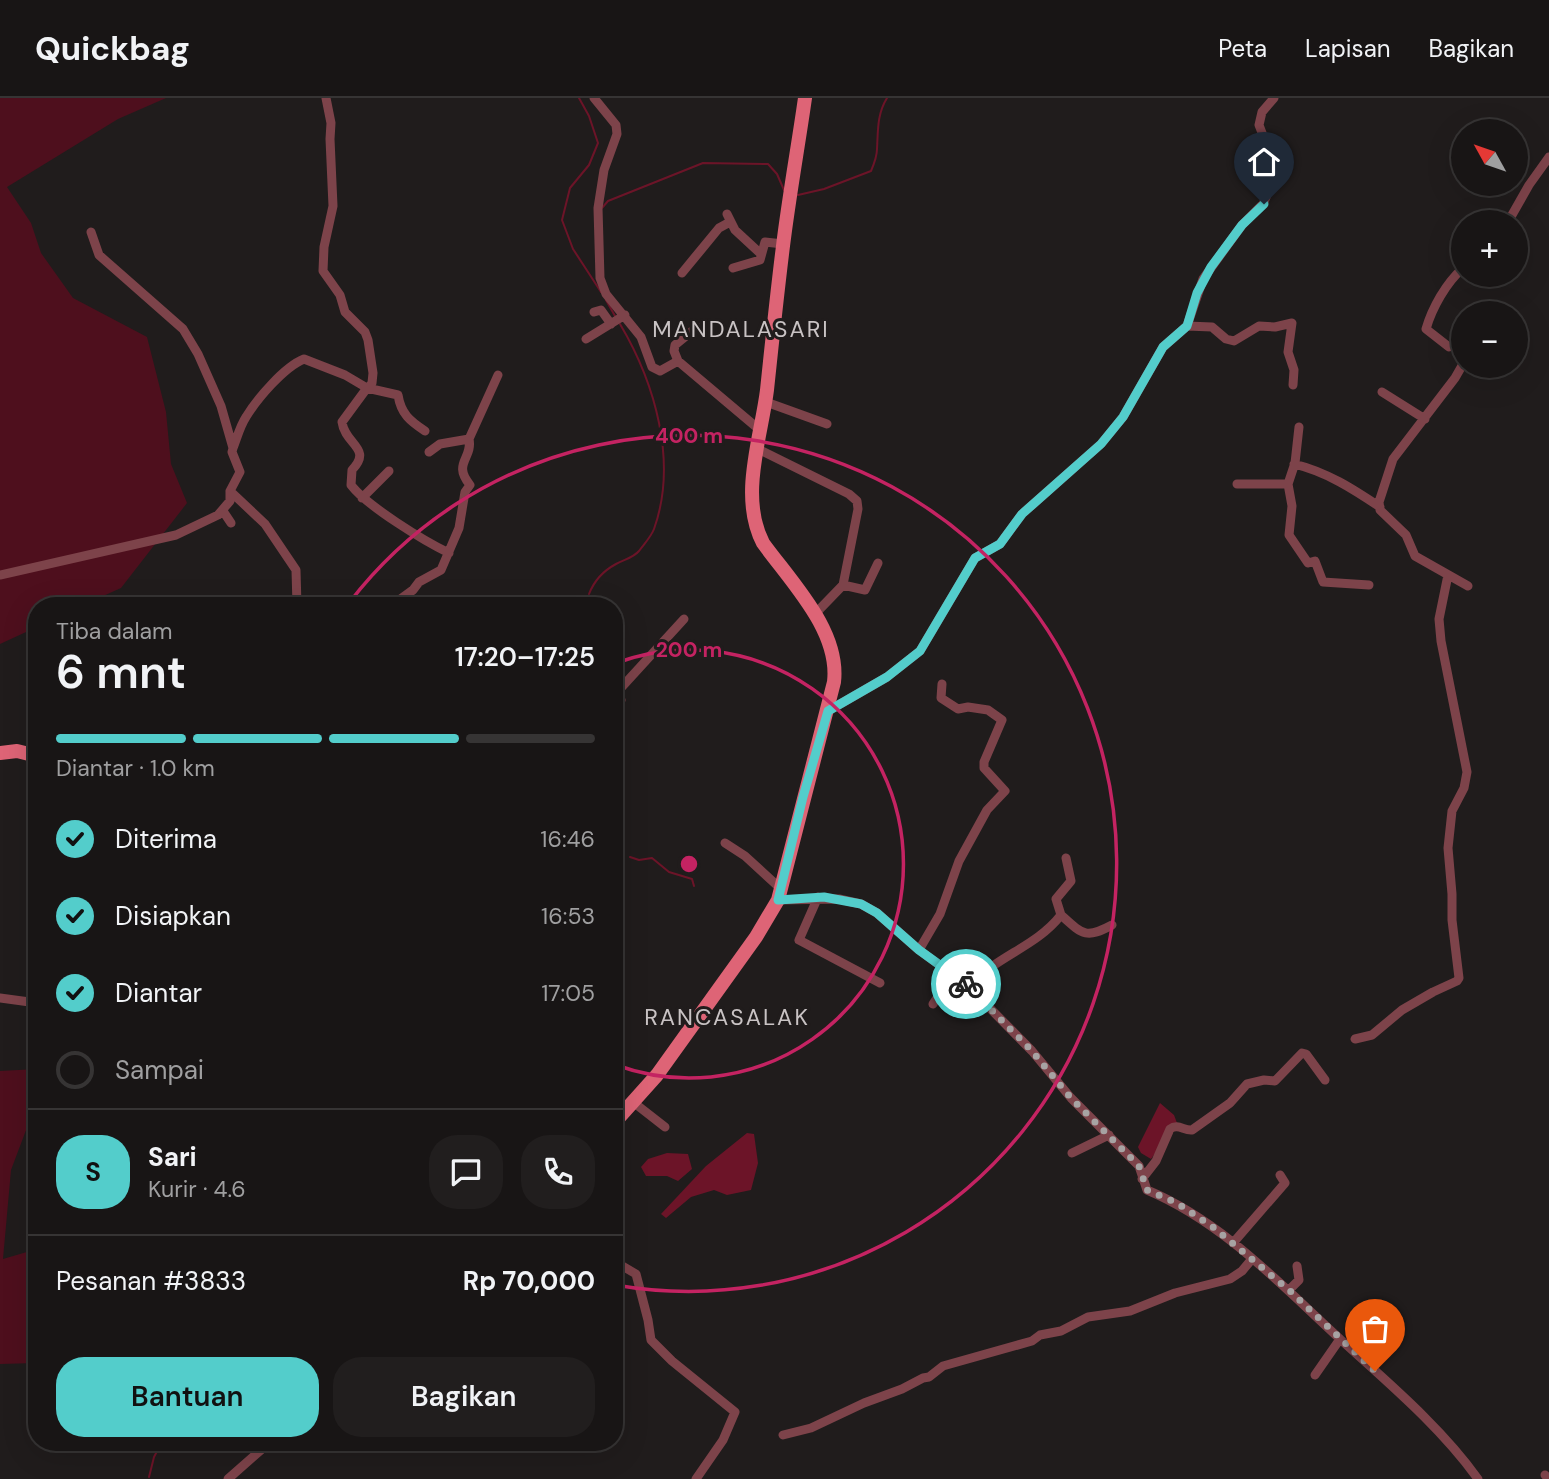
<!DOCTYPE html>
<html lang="id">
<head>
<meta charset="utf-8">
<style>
	body { margin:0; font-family:"DM Sans",sans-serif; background:#211e1e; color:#f1f3f6; height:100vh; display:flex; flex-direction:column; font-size:26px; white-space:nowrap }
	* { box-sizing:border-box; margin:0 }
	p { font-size:23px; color:#9f9fa0 }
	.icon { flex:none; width:38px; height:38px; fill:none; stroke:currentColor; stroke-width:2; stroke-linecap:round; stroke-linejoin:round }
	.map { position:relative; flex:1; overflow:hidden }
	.details { position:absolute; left:28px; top:499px; width:595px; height:854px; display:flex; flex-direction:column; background:#181515; border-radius:28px; box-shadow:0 7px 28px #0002,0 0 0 2px #363434 }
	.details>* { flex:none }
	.needle { width:46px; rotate:310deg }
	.tools { position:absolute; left:1451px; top:21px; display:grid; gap:14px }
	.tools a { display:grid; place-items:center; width:77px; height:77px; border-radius:50%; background:#181515; box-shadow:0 7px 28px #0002,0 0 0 2px #363434; font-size:35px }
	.pin { position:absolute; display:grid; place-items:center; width:60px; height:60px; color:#fff; margin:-72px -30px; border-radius:50% 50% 50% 0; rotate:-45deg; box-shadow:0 0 7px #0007 }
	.pin .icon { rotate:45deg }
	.courier { position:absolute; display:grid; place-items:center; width:70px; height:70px; margin:-35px; border:5px solid #53cdcb; border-radius:50%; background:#fff; color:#222; box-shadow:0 2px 9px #0007 }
	.head em { font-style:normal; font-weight:600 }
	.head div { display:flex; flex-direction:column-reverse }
	.head { display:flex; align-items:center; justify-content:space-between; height:119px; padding:0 28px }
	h1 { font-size:46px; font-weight:600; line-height:52px }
	.bar { display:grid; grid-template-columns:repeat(4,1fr); gap:10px 7px; align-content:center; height:84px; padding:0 28px }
	.bar i { height:9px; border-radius:5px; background:#363434 }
	.bar .selected { background:#53cdcb }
	.bar p { grid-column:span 4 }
	.line { display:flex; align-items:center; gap:18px; padding:0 28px; border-top:2px solid #363434 }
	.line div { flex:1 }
	.round { display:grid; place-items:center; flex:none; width:74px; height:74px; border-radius:28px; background:#211e1e }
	ol { padding:0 28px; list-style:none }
	li { display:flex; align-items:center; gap:21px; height:77px }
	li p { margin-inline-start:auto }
	li .icon { padding:7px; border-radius:50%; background:#53cdcb; color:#111; stroke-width:4 }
	li:last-child { color:#9f9fa0 }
	li i { width:38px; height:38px; border:4px solid #363434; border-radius:50% }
	.cta { display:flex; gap:14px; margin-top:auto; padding:14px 28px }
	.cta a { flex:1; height:80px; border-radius:28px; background:#53cdcb; color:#111; font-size:28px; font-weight:600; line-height:80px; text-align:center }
	.cta a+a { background:#211e1e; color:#f1f3f6 }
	header { display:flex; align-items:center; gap:42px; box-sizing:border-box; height:98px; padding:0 35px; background:#181515; border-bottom:2px solid #363434 }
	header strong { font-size:33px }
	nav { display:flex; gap:38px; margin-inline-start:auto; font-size:24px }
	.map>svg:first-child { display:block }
	.green { fill:#4e0f1d }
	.water { fill:#6c1428 }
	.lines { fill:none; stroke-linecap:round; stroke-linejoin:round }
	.stream { stroke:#6c1428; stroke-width:2 }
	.minor { stroke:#7d434a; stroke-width:9 }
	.primary { stroke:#de6476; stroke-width:14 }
	.done { stroke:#a7a3a3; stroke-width:7; stroke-dasharray:0 12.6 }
	.route { stroke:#53cdcb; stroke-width:9 }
	.ring { fill:none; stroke:#c42362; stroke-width:3.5 }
	.labels { text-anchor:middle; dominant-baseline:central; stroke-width:6; stroke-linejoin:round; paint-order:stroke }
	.quarter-label { font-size:23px; letter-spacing:2px; fill:#c9c3c4; stroke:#201c1c }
	.centre { fill:#c42362; stroke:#201c1c; stroke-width:3.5 }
	.ring-label { font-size:21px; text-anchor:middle; font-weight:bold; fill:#c42362; stroke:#201c1c; stroke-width:6; stroke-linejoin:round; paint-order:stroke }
</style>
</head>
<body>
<header>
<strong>Quickbag</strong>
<nav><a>Peta</a><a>Lapisan</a><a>Bagikan</a></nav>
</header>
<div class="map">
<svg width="1549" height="1381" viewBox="0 0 1549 1381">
	<rect width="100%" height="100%" fill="#201c1c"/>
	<path class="green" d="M0 0H166L118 21 7 89 31 125 41 155 73 200 147 239 166 314 171 366 187 405 121 490 83 507 37 508V529L0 546Z
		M37 971V1003L11 1072 3 1161 37 1151V1265L0 1266V973Z"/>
	<path class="water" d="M1160 1005 1174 1017 1177 1025 1151 1061 1141 1055 1138 1049Z
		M747 1035 754 1036 758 1065 751 1092 727 1097 714 1092 691 1099 666 1120 661 1116 706 1068Z
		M667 1055 688 1056 692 1071 678 1083 667 1078H646L641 1069 648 1061Z"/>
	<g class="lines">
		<path class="stream" d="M579 0 589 18 598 45 589 67 570 90 562 122 573 151 601 194
			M798 97 824 91 871 73C874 66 877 58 877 51 878 33 877 16 887 0
			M602 110 608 103 703 65 768 66 777 76 784 92
			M606 202 615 218
			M589 496C594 483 603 473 616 466 625 461 633 460 639 453 644 446 651 439 654 431 678 364 655 285 620 226
			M630 759 639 762 652 760 669 774 692 781 694 788
			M149 1379 154 1359 162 1344"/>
		<path class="minor" d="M326 0 331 25 330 41 333 108 324 149 323 173 340 197 345 214 365 234 368 242 373 275 372 285 368 290
			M594 0 616 27 617 36 604 72 598 110 600 180 606 196 641 239 652 269 660 273 678 263 674 253 675 247 697 229
			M727 116 735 132 761 156
			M1508 124 1529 87 1549 59
			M91 134 99 157 183 231 198 256 221 308 233 350 232 354 240 374 230 393 265 426 296 472 297 508
			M733 170 760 162 765 144 783 146
			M1463 170C1446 185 1432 210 1426 231L1449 249 1461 246 1463 250
			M682 175 719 130 730 124
			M594 214 601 212 611 226
			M1187 228 1212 229 1226 241 1234 243 1259 228 1275 229 1292 225 1288 254 1294 272 1293 287
			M586 241 625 217
			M678 263 761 333
			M1463 266 1455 280 1393 361 1379 404 1380 412 1406 437 1415 458 1468 488
			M367 290 342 324C345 347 373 350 352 372L351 387C367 408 424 443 449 455
			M1382 294 1425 321
			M766 304 827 326
			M233 350C237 340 240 328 246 319 257 301 284 269 304 261L345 277 367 290 398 297C401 316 410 323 425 333
			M758 351 849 396 857 403 858 411 843 487
			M429 354 440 346 469 341
			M1294 366C1327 374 1353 391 1380 409
			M1237 386H1288L1295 365 1299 329
			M1288 386 1292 408 1289 437 1308 465 1315 463 1323 484 1369 487
			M362 400 389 373
			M223 413 231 425
			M0 477 176 437 218 417 230 403V393
			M391 508 413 492 419 484 441 472 459 430 465 394 470 387C452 365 473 361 469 341L498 277
			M814 517 843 487 865 492 878 465
			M614 607 621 602 618 594 620 591 684 521
			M828 613 887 579 920 553 975 460 1000 446 1022 416 1101 346 1123 319 1163 249 1187 228 1203 181 1242 127 1263 106 1267 97 1270 66 1269 53 1259 27 1262 14 1274 0
			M725 745 745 758 781 791
			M818 799 799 842 880 885
			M778 802 839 801 861 806 877 815 919 852 969 889 1032 953 1071 1000 1139 1068 1147 1092C1223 1124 1280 1186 1340 1241 1387 1284 1440 1328 1478 1381
			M1061 817C1083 837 1086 841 1112 827
			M919 852 940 816 959 763 987 712 1005 693 984 670V664L1002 622 988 612 968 609 958 611 941 600 942 586
			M969 889C997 857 1035 850 1061 817L1056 801 1071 783 1066 760
			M0 900 37 905
			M933 906 953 876
			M1355 941 1372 937 1402 912 1433 894 1457 883 1459 880 1452 822V796L1448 750 1452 713 1464 690 1467 674 1441 543 1439 521 1448 477
			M633 1004 665 1029
			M1072 1055 1109 1037
			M1142 1081 1156 1063 1170 1031C1178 1025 1184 1033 1192 1032L1230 1005 1247 986 1264 982 1275 983 1302 955 1306 956 1325 982
			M1233 1145 1285 1085 1280 1077
			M614 1163 636 1176 648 1222 651 1242 672 1263 735 1314 723 1342 696 1381
			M1289 1192 1299 1182 1297 1168
			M1315 1277 1340 1241
			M783 1337 811 1330 864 1305 902 1291 923 1280 929 1279 943 1268 1032 1243 1040 1237 1061 1233 1088 1219 1130 1213 1175 1195 1230 1181 1242 1173 1252 1161
			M517 1344 521 1349
			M1545 1377 1549 1381
			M228 1381 270 1344"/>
		<path class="primary" d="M0 655 17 653 37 658
			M614 1025 657 977 756 839 778 802 834 584C840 533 792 485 763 445 739 399 761 340 767 292 772 244 777 196 783 148 789 99 798 49 805 0"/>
	</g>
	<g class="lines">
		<path class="done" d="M966 886 1032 953 1071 1000 1139 1068 1147 1092 1177 1105 1213 1129 1289 1192 1375 1273"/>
		<path class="route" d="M966 886 919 852 877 815 861 806 824 799 778 802 803 699 828 613 887 579 920 553 975 460 1000 446 1022 416 1101 346 1123 319 1163 249 1187 228 1197 195 1211 169 1242 127 1264 106"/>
	</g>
	<g class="ring">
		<path d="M616 565A214 214 0 1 1 616 967"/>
		<path d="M349 505A428 428 0 1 1 615 1187"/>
	</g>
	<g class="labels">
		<g class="quarter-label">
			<text x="741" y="231">MANDALASARI</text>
			<text x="727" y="919">RANCASALAK</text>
		</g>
	</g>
	<circle cx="689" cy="766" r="10" class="centre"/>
	<g class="ring-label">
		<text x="689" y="345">400 m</text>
		<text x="689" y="559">200 m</text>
	</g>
</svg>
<div class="tools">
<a><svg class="needle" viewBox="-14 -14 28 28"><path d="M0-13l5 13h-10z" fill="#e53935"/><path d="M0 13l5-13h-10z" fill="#9f9fa0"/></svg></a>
<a>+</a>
<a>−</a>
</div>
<div class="pin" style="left:1375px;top:1273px;background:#ea580c"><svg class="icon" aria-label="bag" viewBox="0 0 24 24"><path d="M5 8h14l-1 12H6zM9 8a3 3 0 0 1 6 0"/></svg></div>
<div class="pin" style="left:1264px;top:106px;background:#1f2937"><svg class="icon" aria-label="home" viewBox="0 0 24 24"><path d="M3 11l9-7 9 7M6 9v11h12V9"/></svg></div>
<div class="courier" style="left:966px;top:886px"><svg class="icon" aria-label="bike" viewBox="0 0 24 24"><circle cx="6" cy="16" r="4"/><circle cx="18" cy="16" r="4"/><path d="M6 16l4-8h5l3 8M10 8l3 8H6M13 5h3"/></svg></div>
<section class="details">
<div class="head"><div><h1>6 mnt</h1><p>Tiba dalam</p></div><em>17:20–17:25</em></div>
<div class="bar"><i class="selected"></i><i class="selected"></i><i class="selected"></i><i></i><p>Diantar · 1.0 km</p></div>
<ol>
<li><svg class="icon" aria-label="check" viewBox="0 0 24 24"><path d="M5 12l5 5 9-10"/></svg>Diterima<p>16:46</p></li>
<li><svg class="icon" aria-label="check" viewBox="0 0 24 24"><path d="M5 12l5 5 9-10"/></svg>Disiapkan<p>16:53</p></li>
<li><svg class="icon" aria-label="check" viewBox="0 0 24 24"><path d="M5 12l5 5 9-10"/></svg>Diantar<p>17:05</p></li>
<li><i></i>Sampai</li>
</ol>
<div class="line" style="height:126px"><b class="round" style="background:#53cdcb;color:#111">S</b><div><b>Sari</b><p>Kurir · 4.6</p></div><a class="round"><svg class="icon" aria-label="chat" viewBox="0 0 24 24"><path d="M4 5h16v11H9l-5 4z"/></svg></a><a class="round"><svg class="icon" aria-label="phone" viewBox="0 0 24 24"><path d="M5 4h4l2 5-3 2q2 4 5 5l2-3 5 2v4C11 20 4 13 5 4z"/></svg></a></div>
<div class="line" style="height:91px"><div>Pesanan #3833</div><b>Rp 70,000</b></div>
<div class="cta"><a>Bantuan</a><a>Bagikan</a></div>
</section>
</div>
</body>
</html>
